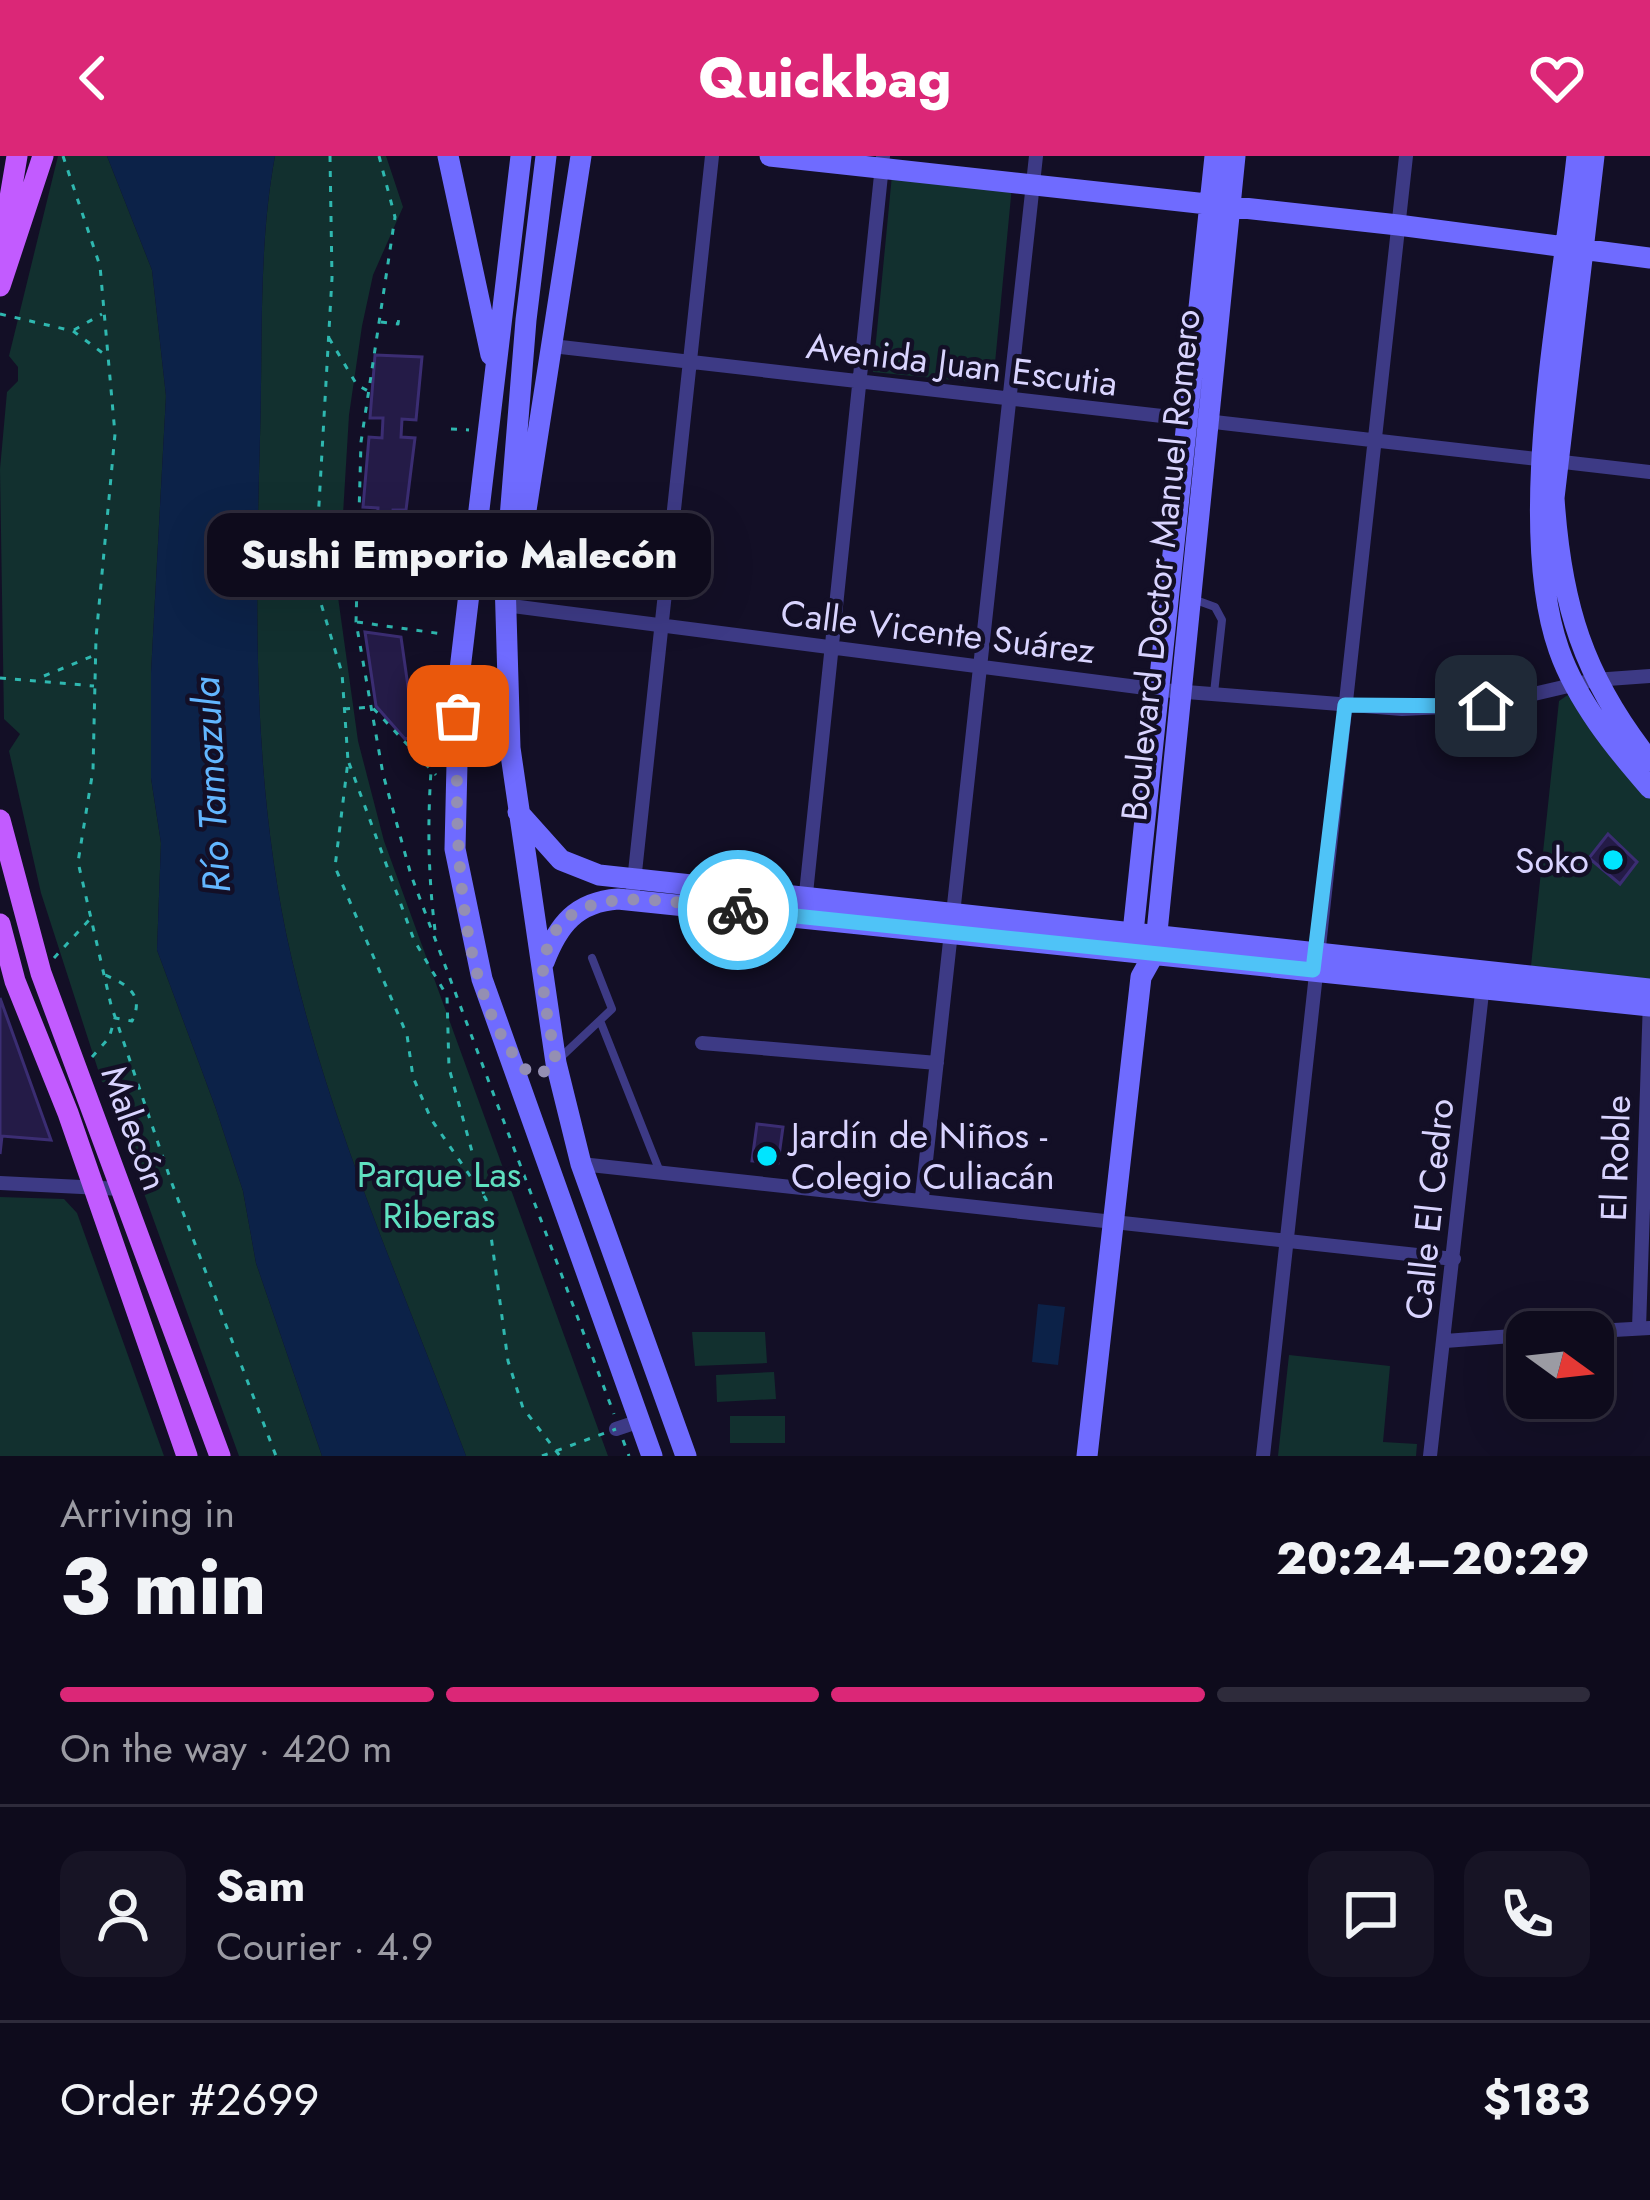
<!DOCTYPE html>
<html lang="en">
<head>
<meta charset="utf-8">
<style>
	body { margin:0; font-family:Jost,sans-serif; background:#171425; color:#f1f3f6; height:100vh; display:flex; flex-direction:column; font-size:45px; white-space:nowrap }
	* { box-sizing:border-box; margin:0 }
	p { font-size:39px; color:#9b9ba3 }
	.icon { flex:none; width:66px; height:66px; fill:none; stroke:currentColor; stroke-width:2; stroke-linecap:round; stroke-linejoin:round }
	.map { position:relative; height:1300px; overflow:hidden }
	.drawer { display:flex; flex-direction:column; background:#0e0b1c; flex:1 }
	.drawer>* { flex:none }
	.needle { width:78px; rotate:105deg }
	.controls { position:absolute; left:1506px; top:1155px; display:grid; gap:24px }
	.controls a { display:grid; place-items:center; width:108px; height:108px; border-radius:24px; background:#0e0b1c; box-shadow:0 12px 48px #0002,0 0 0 3px #2e2b3b; font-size:60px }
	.pin { position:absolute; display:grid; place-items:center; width:102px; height:102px; color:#fff; margin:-51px; border-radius:24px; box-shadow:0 6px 18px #0006 }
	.courier { position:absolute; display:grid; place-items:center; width:120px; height:120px; margin:-60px; border:9px solid #4fc3f7; border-radius:50%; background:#fff; color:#222; box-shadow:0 3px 15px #0007 }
	.bubble { position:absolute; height:84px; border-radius:24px; background:#0e0b1c; box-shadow:0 12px 48px #0002,0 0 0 3px #2e2b3b; font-size:39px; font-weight:800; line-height:84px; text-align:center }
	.head em { font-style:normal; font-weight:800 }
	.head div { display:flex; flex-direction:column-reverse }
	.head { display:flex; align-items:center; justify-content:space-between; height:204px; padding:0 60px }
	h1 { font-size:78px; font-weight:800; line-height:90px }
	.bar { display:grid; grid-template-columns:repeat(4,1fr); gap:18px 12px; align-content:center; height:144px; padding:0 60px }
	.bar i { height:15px; border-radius:9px; background:#2e2b3b }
	.bar .selected { background:#db2777 }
	.bar p { grid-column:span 4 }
	.line { display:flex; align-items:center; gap:30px; padding:0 60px; border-top:3px solid #2e2b3b }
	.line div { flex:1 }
	.round { display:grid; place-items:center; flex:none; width:126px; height:126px; border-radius:24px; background:#171425 }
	header { display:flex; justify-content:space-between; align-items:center; height:156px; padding:0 60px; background:#db2777; color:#fff; font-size:54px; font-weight:800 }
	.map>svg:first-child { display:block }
	.green { fill:#12302f }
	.water { fill:#0c2248 }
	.building { fill:#241b47; stroke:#3b2d73; stroke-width:3 }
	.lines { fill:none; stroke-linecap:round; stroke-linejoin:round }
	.path { stroke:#2fb8b0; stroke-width:3; stroke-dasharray:6 9; stroke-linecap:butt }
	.lane { stroke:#3d3a85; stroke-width:8 }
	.street { stroke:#3d3a85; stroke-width:14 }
	.secondary { stroke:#6f6bff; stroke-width:21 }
	.primary { stroke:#c25bff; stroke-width:21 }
	.path-bridge { stroke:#2fb8b0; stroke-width:3; stroke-dasharray:6 9; stroke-linecap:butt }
	.done { stroke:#948fb3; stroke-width:12; stroke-dasharray:0 21.6 }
	.route { stroke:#4fc3f7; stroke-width:15 }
	.poi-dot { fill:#00e5ff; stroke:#130f26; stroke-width:4.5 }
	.labels { text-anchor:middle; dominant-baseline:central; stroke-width:9; stroke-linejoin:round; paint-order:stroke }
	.street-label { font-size:36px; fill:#d9d4ff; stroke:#130f26 }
	.poi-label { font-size:36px; fill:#d9d4ff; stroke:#130f26; text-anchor:end }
	.park-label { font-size:36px; fill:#5fe0c0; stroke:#130f26 }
	.water-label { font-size:39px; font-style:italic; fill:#62b6ff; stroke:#130f26 }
</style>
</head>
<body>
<header><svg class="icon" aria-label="back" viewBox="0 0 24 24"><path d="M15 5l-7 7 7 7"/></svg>Quickbag<svg class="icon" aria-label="heart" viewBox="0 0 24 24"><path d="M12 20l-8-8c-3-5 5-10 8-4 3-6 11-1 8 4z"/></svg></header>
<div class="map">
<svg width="1650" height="1300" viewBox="0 0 1650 1300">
	<rect width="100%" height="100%" fill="#130f26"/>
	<path class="green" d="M58 0H107L152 114 166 240 151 517V622L161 687 157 794 215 950 243 1035 256 1107 322 1300H239L115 957 114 929 102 926 41 737 9 595 20 578 4 563 0 313 7 236 18 225V211L9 200Z
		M275 0H386L403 51 373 119 362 170 349 259 338 441 358 585 384 685 608 1300H466C405 1136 332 975 292 804 252 632 255 456 260 281 263 189 258 91 275 0Z
		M892 19 1012 30 993 228 873 216Z
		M1575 534 1650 632V823L1531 810 1559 545Z
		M0 1041 64 1043 77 1057 164 1300H0Z
		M692 1176H765L767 1207 695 1210Z
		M1289 1199 1390 1210 1383 1286 1417 1288 1416 1300H1278Z
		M774 1216 776 1243 717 1246 716 1219Z
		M730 1260H785V1287H730Z"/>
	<path class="water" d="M107 0H275C258 91 263 189 260 281 255 456 252 632 292 804 332 975 405 1136 466 1300H322L256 1107 243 1035 215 950 157 794 161 687 151 622V517L166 240 152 114Z
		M1038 1148 1065 1151 1058 1209 1032 1206Z"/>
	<path class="building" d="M375 199 422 201 416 264 402 263 401 281 415 282 406 354H393L391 371 410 372 403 434 356 432 361 367 377 368 378 352 363 351 369 281 382 282 383 262H370Z
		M365 476 401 481 415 580 405 583 376 550Z
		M1608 678 1637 706 1620 728 1589 702Z
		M0 842 51 984 2 980 0 998Z
		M757 968 783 971 778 1007 752 1005Z"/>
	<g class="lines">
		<path class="path" d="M63 0 100 110 115 278 96 482 93 614 78 706 111 849 171 1025 276 1300
			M330 0 332 122 317 383 319 441 342 517 348 605 335 711 407 879 413 921 431 963 486 1043 508 1205 523 1252 560 1300
			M379 0 395 61 361 286 356 466 383 618 411 719 614 1258
			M0 158 73 175 108 201
			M381 166 398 168 399 161
			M74 174 102 158
			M329 182 357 229 368 235
			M451 273 469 274
			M357 466 443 478
			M44 520 95 499
			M0 522 94 530
			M344 553 372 551 436 619
			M349 607 414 784 447 840 449 912 484 1039
			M435 774C425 695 428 618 439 539
			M54 802 91 762
			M92 901 109 882 115 862 132 865C145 839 127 828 105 819
			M623 1284 629 1300"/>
		<path class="lane" d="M1193 443 1215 451 1222 464 1214 537
			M601 867 660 1016
			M561 901 612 853 592 802"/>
		<path class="street" d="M552 190 1650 316
			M504 449 1161 534 1402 553 1486 549 1594 524 1650 520
			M632 744 712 0
			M805 747 883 0
			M702 887 937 907
			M581 1008 1454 1103
			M0 1027 122 1033
			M922 1041 1036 0
			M1639 1172 1650 844
			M1578 1176 1650 1172
			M1445 1185 1527 1179
			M616 1273 640 1265
			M1263 1300 1406 0
			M1430 1300 1483 828"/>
		<path class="secondary" d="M448 0 491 199
			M521 0 459 522 455 693 482 823 652 1300
			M546 0 526 164 505 424 510 592 556 907 581 1008 686 1300
			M770 0 1398 69 1650 102
			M1577 0C1563 138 1514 366 1559 494 1577 545 1615 592 1650 632
			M1594 0 1554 342C1561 448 1583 521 1650 605
			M522 380 581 0
			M459 522 490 523 499 551
			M518 656 561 704 599 719 1650 833
			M1132 786 1215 0
			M544 806C558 769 576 746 618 743L1650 850
			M1087 1300 1141 821 1155 796 1235 0"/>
		<path class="primary" d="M0 101 17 0
			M0 130 43 0
			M0 664 41 817 220 1300
			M0 768 15 825 68 957 187 1300"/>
		<path class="path-bridge" d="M542 1300 616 1273"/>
	</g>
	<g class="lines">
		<path class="done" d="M458 560C455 661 452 839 529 917L539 919 556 907C552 877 539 835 544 805 560 715 676 749 738 754"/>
		<path class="route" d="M738 754 1313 814 1345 549 1486 550"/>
	</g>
	<g class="poi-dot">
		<circle cx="1613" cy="704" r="12"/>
		<circle cx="767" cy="1000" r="12"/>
	</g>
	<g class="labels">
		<g class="street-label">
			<text transform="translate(962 208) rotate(7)">Avenida Juan Escutia</text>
			<text transform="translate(1160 409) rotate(-84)">Boulevard Doctor Manuel Romero</text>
			<text transform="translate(938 475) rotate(7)">Calle Vicente Suárez</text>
			<text transform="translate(135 972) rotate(70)">Malecón</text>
			<text transform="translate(1615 1002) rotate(-88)">El Roble</text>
			<text transform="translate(1429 1053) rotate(-84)">Calle El Cedro</text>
		</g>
		<g class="poi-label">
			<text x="1589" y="704">Soko</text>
			<text x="791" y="979" text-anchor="start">Jardín de Niños -<tspan x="791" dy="41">Colegio Culiacán</tspan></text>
		</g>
		<g class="park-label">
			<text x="439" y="1018">Parque Las<tspan x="439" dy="41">Riberas</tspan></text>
		</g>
		<g class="water-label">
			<text transform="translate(211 629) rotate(-93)">Río Tamazula</text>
		</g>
	</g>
</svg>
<div class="controls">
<a><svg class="needle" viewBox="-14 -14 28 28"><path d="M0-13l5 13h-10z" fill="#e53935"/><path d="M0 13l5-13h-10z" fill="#9b9ba3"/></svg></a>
</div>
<div class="pin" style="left:458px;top:560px;background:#ea580c"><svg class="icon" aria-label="bag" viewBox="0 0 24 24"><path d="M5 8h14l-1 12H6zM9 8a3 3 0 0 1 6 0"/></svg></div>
<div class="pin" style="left:1486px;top:550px;background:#1f2937"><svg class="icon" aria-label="home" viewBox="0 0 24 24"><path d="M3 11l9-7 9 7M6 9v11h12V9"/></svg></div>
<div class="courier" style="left:738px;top:754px"><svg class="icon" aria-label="bike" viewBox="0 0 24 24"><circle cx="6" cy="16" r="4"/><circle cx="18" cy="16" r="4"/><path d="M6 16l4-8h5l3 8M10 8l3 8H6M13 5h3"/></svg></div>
<div class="bubble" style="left:207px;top:357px;width:504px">Sushi Emporio Malecón</div>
</div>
<section class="drawer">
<div class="head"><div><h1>3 min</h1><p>Arriving in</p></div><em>20:24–20:29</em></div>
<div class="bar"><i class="selected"></i><i class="selected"></i><i class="selected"></i><i></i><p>On the way · 420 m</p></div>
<div class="line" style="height:216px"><a class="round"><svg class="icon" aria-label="person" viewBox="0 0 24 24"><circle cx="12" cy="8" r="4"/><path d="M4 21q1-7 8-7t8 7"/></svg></a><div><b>Sam</b><p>Courier · 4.9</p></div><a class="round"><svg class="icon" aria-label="chat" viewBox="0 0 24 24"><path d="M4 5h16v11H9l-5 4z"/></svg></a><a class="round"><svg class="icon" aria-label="phone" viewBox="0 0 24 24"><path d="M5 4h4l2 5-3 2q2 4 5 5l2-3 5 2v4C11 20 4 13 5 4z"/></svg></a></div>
<div class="line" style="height:156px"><div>Order #2699</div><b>$183</b></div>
</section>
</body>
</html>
